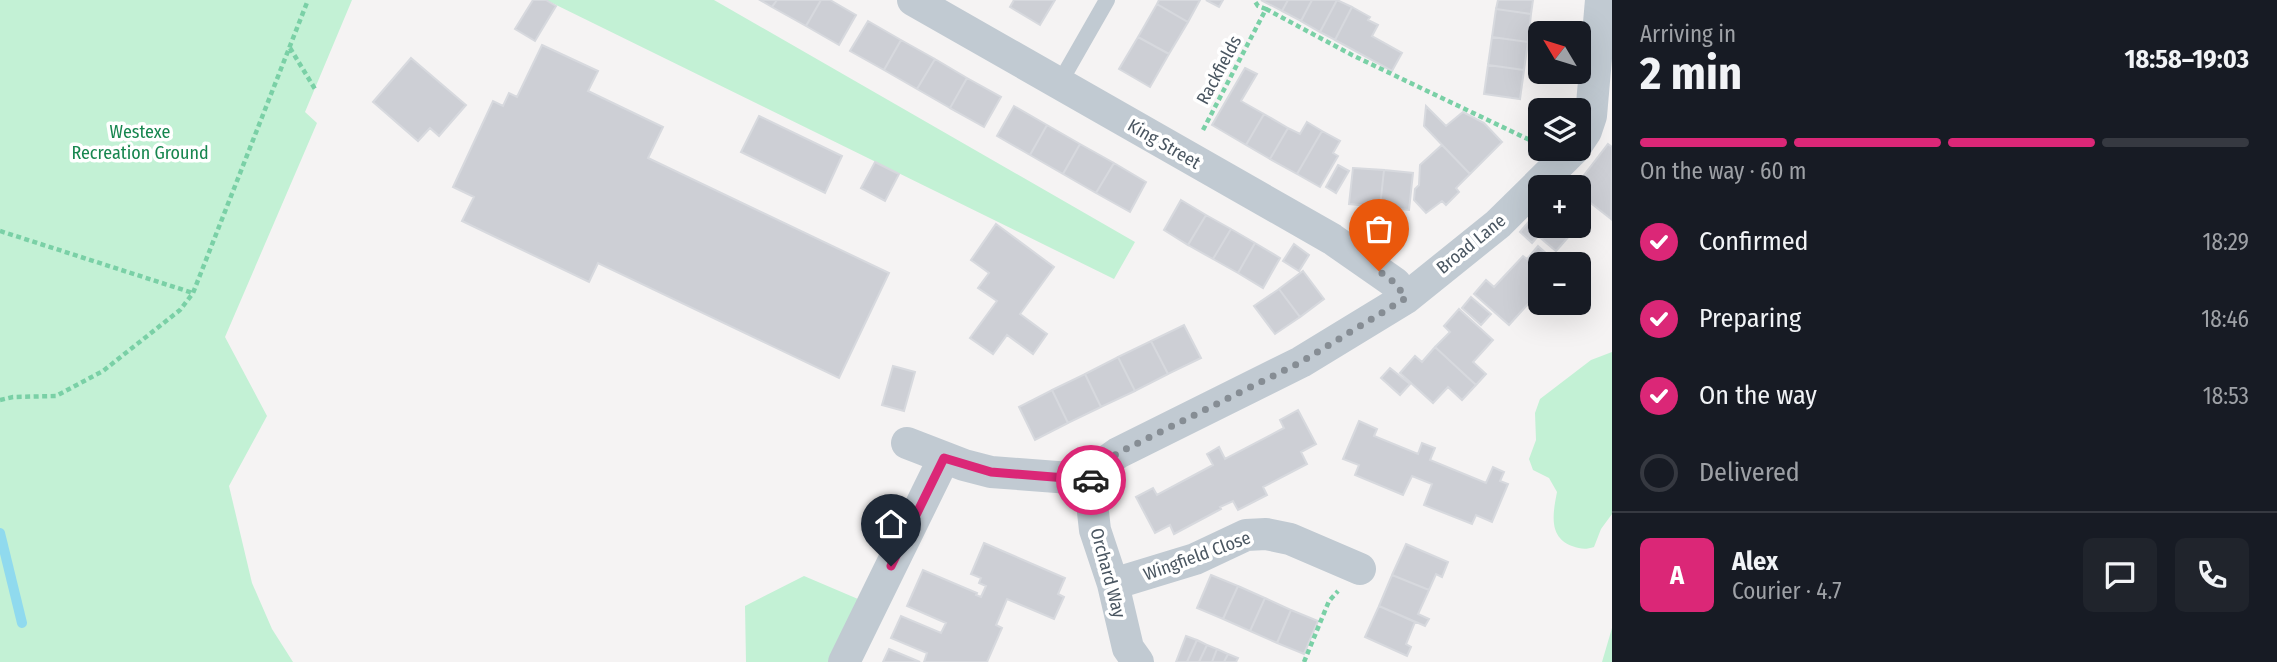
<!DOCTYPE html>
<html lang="en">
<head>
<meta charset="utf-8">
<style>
	body { margin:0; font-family:"Fira Sans Condensed",sans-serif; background:#20242c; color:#f1f3f6; height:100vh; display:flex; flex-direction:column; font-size:26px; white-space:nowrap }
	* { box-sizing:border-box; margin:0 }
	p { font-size:23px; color:#9ea1a6 }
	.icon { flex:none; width:38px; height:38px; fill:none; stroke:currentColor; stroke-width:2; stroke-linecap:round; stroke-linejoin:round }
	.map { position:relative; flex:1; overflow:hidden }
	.drawer { display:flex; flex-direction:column; background:#171b24; width:665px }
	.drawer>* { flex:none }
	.needle { width:46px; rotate:308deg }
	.controls { position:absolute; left:1528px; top:21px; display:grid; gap:14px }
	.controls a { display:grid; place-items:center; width:63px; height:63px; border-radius:10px; background:#171b24; box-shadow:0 7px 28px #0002; font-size:35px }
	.pin { position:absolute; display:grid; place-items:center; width:60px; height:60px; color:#fff; margin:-72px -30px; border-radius:50% 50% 50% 0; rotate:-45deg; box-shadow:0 0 7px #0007 }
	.pin .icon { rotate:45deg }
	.courier { position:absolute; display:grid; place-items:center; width:70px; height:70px; margin:-35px; border:5px solid #db2777; border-radius:50%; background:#fff; color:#222; box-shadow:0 2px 9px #0007 }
	.headline em { font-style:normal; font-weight:700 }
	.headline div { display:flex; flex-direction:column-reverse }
	.headline { display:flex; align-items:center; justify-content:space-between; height:119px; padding:0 28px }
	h1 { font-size:46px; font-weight:700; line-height:52px }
	.bar { display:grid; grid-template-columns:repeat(4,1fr); gap:10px 7px; align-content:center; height:84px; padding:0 28px }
	.bar i { height:9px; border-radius:5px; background:#363941 }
	.bar .on { background:#db2777 }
	.bar p { grid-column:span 4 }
	.line { display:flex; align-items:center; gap:18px; padding:0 28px; border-top:2px solid #363941 }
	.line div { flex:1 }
	.round { display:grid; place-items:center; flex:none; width:74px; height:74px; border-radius:10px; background:#20242c }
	ol { padding:0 28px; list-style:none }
	li { display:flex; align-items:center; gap:21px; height:77px }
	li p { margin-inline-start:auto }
	li .icon { padding:7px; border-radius:50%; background:#db2777; color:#fff; stroke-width:4 }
	li:last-child { color:#9ea1a6 }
	li i { width:38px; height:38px; border:4px solid #363941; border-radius:50% }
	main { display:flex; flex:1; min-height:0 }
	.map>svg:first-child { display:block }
	.green { fill:#c3f1d5 }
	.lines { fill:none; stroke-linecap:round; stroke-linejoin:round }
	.stream { stroke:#90daee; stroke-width:10 }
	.building { fill:#cdcfd5; stroke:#d7d9de; stroke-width:2 }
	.path { stroke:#7ad0a6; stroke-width:4.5; stroke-dasharray:5 3.5; stroke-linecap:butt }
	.lane { stroke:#c1cad2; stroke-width:16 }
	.street { stroke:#c1cad2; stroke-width:32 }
	.done { stroke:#868d94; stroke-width:7; stroke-dasharray:0 12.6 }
	.route { stroke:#db2777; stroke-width:9 }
	.labels { text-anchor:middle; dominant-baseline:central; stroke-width:7; stroke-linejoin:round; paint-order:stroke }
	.street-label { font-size:18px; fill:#4a5661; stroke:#fff }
	.park-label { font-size:18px; fill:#17864f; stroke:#fff }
</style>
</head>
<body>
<main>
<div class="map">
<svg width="1612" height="662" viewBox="0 0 1612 662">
	<rect width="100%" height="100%" fill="#f5f3f3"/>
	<path class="green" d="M0 0H352L305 112 317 123 225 337 267 416 229 486 252 583 272 629 293 662H0Z
		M546 0H714L1135 242 1114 279Z
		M1612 352V514L1601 529 1594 547C1585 550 1581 549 1572 546 1548 537 1553 513 1557 492L1549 478 1533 470 1529 459 1536 440 1535 413 1540 399 1591 360Z
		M804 576 858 599 831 662H746L745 606Z
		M1612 628V662H1602Z"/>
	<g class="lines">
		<path class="stream" d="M0 533 22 623"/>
	</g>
	<path class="building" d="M533 0H546L556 6 535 41 515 29Z
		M760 0H777L772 7Z
		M777 0H821L806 26 772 7Z
		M821 0H830L856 15 839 45 806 26Z
		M1014 0H1055L1040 25 1010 7Z
		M1159 0H1200L1188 22 1157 4Z
		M1206 0H1223L1219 7Z
		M1261 0H1288L1282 11Z
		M1288 0H1312L1301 21 1282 11Z
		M1312 0H1337L1320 32 1301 21Z
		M1337 0 1352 7 1335 40 1320 32Z
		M1498 0H1533L1531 14 1496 9Z
		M1157 4 1188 22 1169 54 1138 37Z
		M1352 7 1370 17 1368 20 1378 25 1372 36 1402 53 1392 71 1335 40Z
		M1496 9 1531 14 1528 42 1492 37Z
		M868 21 901 40 884 70 850 51Z
		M1138 37 1169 54 1150 87 1119 69Z
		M1492 37 1528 42 1524 70 1488 65Z
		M901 40 935 59 917 89 884 70Z
		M542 45 598 71 588 91 663 127 648 158 889 273 839 378 598 263 589 282 462 221 474 197 453 187 493 101 503 106 509 93 517 97Z
		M411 58 466 105 439 136 430 128 418 141 373 102Z
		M935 59 967 78 950 108 917 89Z
		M1488 65 1524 70 1520 99 1484 94Z
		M1245 68 1257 74 1241 101 1264 114 1246 145 1212 125Z
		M967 78 1001 97 984 127 950 108Z
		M1014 106 1047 125 1030 155 997 136Z
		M1426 106 1446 126 1463 112 1484 123 1502 142 1470 174 1424 126Z
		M1264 114 1288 128 1270 159 1246 145Z
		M759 116 842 156 825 193 741 152Z
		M1307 122 1322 131 1297 174 1270 159 1288 128 1300 134Z
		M1047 125 1080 144 1063 174 1030 155Z
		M1322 131 1340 141 1333 153 1338 156 1320 187 1297 174Z
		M1080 144 1114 163 1096 193 1063 174Z
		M1608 144 1612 147 1611 219 1578 193V187H1575Z
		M1442 145 1470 174 1456 188 1459 192 1446 205 1442 201 1426 213 1414 200 1415 189 1419 185 1420 165Z
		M875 162 899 174 885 201 861 188Z
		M1114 163 1146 182 1130 212 1096 193Z
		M1338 165 1349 171 1336 193 1326 187Z
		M1353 168 1384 170 1380 207 1349 204Z
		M1384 170 1413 173 1409 210 1380 207Z
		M1181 200 1206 215 1188 245 1164 230Z
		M1540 208V226H1578L1556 251 1538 236 1532 243 1520 232Z
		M1206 215 1231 229 1213 259 1188 245Z
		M996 224 1054 267 1020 314 1047 334 1033 354 1007 335 993 354 970 338 997 301 978 288 989 273 971 260Z
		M1231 229 1255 243 1238 273 1213 259Z
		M1255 243 1280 258 1263 288 1238 273Z
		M1294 244 1309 255 1299 271 1283 261Z
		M1538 246 1558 264H1540V291L1509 325 1474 294 1486 280 1494 287 1523 256 1527 259Z
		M1303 271 1324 299 1300 317 1279 289Z
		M1279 289 1300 317 1275 334 1254 306Z
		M1471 297 1491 314 1481 325 1462 308Z
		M1459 309 1493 340 1473 362 1486 374 1476 385 1435 347 1450 332 1444 326Z
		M1184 325 1201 358 1168 374 1151 341Z
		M1151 341 1168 374 1135 391 1118 357Z
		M1435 347 1476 385 1462 400 1448 387 1433 403 1400 373 1415 356 1422 362Z
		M1118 357 1135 391 1101 407 1085 374Z
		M893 366 915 372 904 411 882 405Z
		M1390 368 1410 384 1400 395 1381 378Z
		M1085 374 1101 407 1068 423 1052 390Z
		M1052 390 1068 423 1035 440 1019 407Z
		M1298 410 1316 444 1301 452 1307 464 1263 487 1267 495 1238 510 1233 501 1220 507 1221 509 1174 534 1170 525 1155 533 1136 497 1153 488 1157 495 1213 465 1207 454 1219 447 1225 459 1284 428 1280 420Z
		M1359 421 1377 429 1374 436 1418 454 1422 443 1435 448 1430 460 1486 483 1493 467 1504 472 1500 481 1508 484 1492 522 1476 515 1472 524 1424 505 1432 484 1412 476 1403 495 1355 475 1359 465 1343 459Z
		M984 543 1065 578 1058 594 1064 597 1054 619 1007 599 996 625 1002 628 987 662H924L927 653 891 638 901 616 941 633 946 623 907 606 923 570 977 593 976 595 981 597 986 586 979 583 981 578 971 574Z
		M1406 544 1448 562 1442 577 1436 574 1429 590 1392 575Z
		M1211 575 1238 586 1223 619 1197 608Z
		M1392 575 1429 590 1418 614 1429 619 1425 626 1379 606Z
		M1238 586 1265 598 1250 631 1223 619Z
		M1265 598 1291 610 1277 643 1250 631Z
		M1379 606 1415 622 1406 644 1411 647 1407 656 1365 637Z
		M1291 610 1318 621 1304 654 1277 643Z
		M1186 636 1197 640 1187 662H1176Z
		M1197 640 1207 645 1199 662H1187Z
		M1207 645 1217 649 1212 662H1199Z
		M889 649 920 662H883Z
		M1217 649 1228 654 1224 662H1212Z
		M1228 654 1238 658 1236 662H1224Z"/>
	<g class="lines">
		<path class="path" d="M1266 9 1352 55 1538 144
			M290 48 315 89
			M1203 130 1266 9 1258 6 1254 0
			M0 231 193 293
			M0 400 13 397 56 396 103 371 180 310 193 293 308 0
			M1304 662 1329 601 1338 591"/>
		<path class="lane" d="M1059 84 1107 0"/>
		<path class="street" d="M913 0 1332 239 1395 283 1406 298
			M1578 143 1586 131 1591 116 1601 0
			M907 443 964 465 991 472 1096 480
			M1113 584 1195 559 1246 535 1266 534 1290 539 1360 569
			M844 662 944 458
			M1138 662 1128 648 1113 584 1095 530 1092 503 1096 480 1104 463 1118 453 1301 362 1406 298 1498 224 1574 149"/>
	</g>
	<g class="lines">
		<path class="done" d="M1091 480H1096L1104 463 1118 453 1301 362 1406 298 1395 283 1379 271"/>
		<path class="route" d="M891 566 944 458 991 472 1091 480"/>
	</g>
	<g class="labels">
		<g class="street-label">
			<text transform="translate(1219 70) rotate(-62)">Rackfields</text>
			<text transform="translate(1164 144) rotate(30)">King Street</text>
			<text transform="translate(1471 244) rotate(-39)">Broad Lane</text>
			<text transform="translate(1197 556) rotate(-20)">Wingfield Close</text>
			<text transform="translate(1108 573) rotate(75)">Orchard Way</text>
		</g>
		<g class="park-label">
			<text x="140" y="132">Westexe<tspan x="140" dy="21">Recreation Ground</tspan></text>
		</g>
	</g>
</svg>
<div class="controls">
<a><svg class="needle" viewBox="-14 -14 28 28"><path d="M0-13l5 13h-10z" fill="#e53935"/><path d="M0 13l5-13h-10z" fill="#9ea1a6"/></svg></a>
<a><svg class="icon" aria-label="layers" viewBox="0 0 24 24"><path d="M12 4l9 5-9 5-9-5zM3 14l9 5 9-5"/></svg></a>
<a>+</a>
<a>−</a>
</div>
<div class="pin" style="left:1379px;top:271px;background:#ea580c"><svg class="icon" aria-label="bag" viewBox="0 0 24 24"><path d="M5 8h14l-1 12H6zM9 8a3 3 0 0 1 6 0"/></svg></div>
<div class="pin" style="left:891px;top:566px;background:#1f2937"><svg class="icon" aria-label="home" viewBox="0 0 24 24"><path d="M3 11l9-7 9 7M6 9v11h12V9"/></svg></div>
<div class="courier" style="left:1091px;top:480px"><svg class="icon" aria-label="car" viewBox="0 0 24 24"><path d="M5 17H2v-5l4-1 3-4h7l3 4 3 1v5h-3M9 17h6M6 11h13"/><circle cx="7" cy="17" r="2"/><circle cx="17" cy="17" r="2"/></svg></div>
</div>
<section class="drawer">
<div class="headline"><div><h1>2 min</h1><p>Arriving in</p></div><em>18:58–19:03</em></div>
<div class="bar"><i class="on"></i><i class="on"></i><i class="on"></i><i></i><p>On the way · 60 m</p></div>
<ol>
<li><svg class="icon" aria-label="check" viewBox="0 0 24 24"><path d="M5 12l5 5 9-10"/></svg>Confirmed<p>18:29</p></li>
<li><svg class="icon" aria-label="check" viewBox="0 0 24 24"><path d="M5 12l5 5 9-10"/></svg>Preparing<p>18:46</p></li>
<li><svg class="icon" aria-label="check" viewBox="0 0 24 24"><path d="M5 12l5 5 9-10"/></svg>On the way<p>18:53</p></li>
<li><i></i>Delivered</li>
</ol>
<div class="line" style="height:126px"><b class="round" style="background:#db2777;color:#fff">A</b><div><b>Alex</b><p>Courier · 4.7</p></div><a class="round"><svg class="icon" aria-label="chat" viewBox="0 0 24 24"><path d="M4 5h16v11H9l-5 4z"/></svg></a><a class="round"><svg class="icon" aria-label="phone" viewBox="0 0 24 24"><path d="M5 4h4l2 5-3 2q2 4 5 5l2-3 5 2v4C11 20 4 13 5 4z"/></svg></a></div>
</section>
</main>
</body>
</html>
